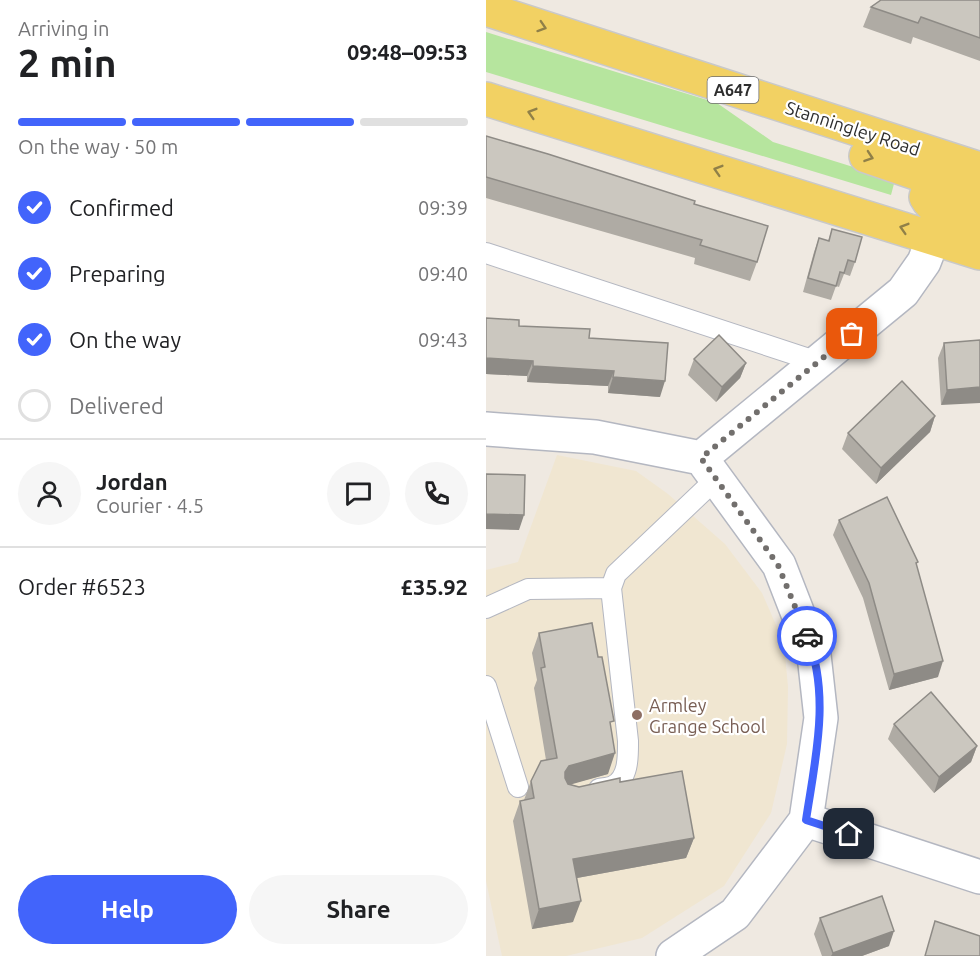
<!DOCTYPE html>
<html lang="en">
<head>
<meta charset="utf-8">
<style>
	body { margin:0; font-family:Ubuntu,sans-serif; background:#f6f6f6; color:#202124; height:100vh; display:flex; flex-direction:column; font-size:22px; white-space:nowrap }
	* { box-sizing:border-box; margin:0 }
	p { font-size:20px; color:#757577 }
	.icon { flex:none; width:33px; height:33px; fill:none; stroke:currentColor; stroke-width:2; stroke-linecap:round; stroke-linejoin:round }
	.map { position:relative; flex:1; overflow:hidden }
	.side { display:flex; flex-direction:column; background:#fff; width:486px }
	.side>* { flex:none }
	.pin { position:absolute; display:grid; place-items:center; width:51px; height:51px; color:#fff; margin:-26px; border-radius:12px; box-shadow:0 3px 9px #0006 }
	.courier { position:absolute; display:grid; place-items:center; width:60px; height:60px; margin:-30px; border:4px solid #4264fb; border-radius:50%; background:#fff; color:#222; box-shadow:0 2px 8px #0007 }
	.summary em { font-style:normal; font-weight:700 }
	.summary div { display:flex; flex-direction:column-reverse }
	.summary { display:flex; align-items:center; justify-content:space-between; height:102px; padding:0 18px }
	h1 { font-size:39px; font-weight:700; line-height:45px }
	.bar { display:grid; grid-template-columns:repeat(4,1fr); gap:9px 6px; align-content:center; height:72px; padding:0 18px }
	.bar i { height:8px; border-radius:4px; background:#e0e0e0 }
	.bar .selected { background:#4264fb }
	.bar p { grid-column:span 4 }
	.line { display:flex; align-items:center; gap:15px; padding:0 18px; border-top:2px solid #e0e0e0 }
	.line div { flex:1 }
	.round { display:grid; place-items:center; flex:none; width:63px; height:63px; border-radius:32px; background:#f6f6f6 }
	ol { padding:0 18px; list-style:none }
	li { display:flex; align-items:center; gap:18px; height:66px }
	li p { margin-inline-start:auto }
	li .icon { padding:6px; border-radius:50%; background:#4264fb; color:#fff; stroke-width:4 }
	li:last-child { color:#757577 }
	li i { width:33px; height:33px; border:3px solid #e0e0e0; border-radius:50% }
	.button { display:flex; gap:12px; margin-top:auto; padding:12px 18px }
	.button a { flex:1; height:69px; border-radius:36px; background:#4264fb; color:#fff; font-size:24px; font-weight:700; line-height:69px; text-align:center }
	.button a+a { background:#f6f6f6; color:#202124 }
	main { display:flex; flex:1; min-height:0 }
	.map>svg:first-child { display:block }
	.education { fill:#f0e6d1 }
	.grass { fill:#b6e59e }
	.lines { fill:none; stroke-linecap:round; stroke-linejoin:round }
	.lane-casing { stroke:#b4b7c1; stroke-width:22 }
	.street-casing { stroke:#b4b7c1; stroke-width:36 }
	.primary-casing { stroke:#c9c9c9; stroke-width:36 }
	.lane { stroke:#fff; stroke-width:20 }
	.street { stroke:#fff; stroke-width:33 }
	.primary { stroke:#f2d163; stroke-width:33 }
	.wall { fill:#afaba4 }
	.shaded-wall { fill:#8e8b86 }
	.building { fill:#cbc7bf; stroke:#8e8b86; stroke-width:1.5 }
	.oneway { stroke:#908048 }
	.done { stroke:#726f6d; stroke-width:6; stroke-dasharray:0 10.8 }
	.route { stroke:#4264fb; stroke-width:8 }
	.education-dot { fill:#8d6e63; stroke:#fff; stroke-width:2 }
	.labels { text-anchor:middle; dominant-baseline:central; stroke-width:4.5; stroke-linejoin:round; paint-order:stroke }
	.shield { fill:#fff; stroke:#6d6d6d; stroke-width:1.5 }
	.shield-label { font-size:16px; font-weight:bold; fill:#2e2e2e }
	.street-label { font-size:18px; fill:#2e2e2e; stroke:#fff }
	.education-label { font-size:18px; fill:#785e54; stroke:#fff; text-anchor:start }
</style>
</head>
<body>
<main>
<section class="side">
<div class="summary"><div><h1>2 min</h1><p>Arriving in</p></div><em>09:48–09:53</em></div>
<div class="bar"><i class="selected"></i><i class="selected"></i><i class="selected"></i><i></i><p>On the way · 50 m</p></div>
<ol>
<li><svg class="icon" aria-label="check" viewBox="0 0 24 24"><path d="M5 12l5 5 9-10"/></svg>Confirmed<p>09:39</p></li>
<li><svg class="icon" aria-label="check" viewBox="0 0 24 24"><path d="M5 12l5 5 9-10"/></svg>Preparing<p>09:40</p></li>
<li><svg class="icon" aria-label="check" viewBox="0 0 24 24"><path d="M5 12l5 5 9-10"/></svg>On the way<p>09:43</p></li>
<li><i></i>Delivered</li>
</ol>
<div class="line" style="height:108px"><a class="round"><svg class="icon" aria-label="person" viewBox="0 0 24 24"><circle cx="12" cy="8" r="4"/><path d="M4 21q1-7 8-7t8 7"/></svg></a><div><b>Jordan</b><p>Courier · 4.5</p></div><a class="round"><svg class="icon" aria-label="chat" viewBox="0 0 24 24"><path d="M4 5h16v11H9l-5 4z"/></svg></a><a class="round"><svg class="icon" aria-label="phone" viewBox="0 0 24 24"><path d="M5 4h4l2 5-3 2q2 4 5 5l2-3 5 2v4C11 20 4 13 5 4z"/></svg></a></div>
<div class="line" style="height:78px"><div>Order #6523</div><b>£35.92</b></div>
<div class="button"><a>Help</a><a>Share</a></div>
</section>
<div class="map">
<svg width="494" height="956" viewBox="0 0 494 956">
	<rect width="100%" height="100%" fill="#efe9e1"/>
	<path class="education" d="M71 455 150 471 182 494 239 544 276 593 298 643 302 687 301 744 285 813 238 886 156 938 80 956H16L0 881V570L32 562Z"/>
	<path class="grass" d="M0 32 231 103 287 142 409 180 405 195 0 72Z"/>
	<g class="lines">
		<defs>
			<path id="lane" d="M0 253 332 362
				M0 608 42 589 125 588 130 574 230 479
				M0 686 32 787
				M113 789C117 788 123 788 127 786 143 778 142 756 142 741L125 588"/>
			<path id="street" d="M0 429 109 437 215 458
				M320 820 494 877
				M187 956 249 914 320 820 335 718 328 655 293 565 215 458 417 292 438 262 457 213"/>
			<path id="primary" d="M0 9 494 169
				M0 99 494 253
				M380 156 479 190 489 194 494 200
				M451 161 440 197C449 215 476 218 494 224"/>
		</defs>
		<use href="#lane" class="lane-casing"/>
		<use href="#street" class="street-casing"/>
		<use href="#primary" class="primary-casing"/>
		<use href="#lane" class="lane"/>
		<use href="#street" class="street"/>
		<use href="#primary" class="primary"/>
	</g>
	<path class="wall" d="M494 0V61L427 37 425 44 377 27 385 7Z
		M0 136 208 204 271 262 264 281 208 264 209 258 0 198Z
		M346 229 369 262 364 276 358 274 353 287 350 286 345 300 317 292 328 252 333 238 342 241Z
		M0 318 33 326 103 338 174 397 122 393V386L41 382V376L0 374Z
		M494 340 455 405 452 358 458 343Z
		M208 359 260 363 254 378 230 402 202 375Z
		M449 416 444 432 390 484 356 449 362 433Z
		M353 520 431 566 452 677 403 690 377 598 347 535Z
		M53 633 125 728 122 774 84 784 93 787 134 782 208 838 200 858 91 878 87 922 46 929 27 821 34 801 38 800 45 781 60 760 48 688 51 680 46 653Z
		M408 724 491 746 485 762 448 793 402 739Z
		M334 918 403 946 376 956H336L328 934Z"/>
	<path class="shaded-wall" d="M0 358 47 361 41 376 0 374Z
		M260 363 254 378 230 402 236 387Z
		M47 366 128 371 122 386 41 382Z
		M127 377 179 381 174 397 122 393Z
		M494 387V403L455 405 461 390Z
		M449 416 444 432 390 484 395 468Z
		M0 514 38 515 33 530 0 529Z
		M457 661 452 677 403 690 408 674Z
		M491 746 485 762 448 793 453 777Z
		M129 753 122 774 76 787 79 772 83 766Z
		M208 838 200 858 80 880 87 859Z
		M95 901 87 922 46 929 53 909Z
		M408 931 403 946 376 956H345L347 953Z"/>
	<path class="building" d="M395 0H494V38L435 17 432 23 385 7Z
		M0 136 62 154 209 201 208 204 282 226 271 262 214 245 216 240 0 177Z
		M346 229 376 237 369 262 362 260 358 273 354 272 350 286 322 278 333 238 343 241Z
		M0 318 33 320V326L104 329 103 338 182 343 179 381 127 377 128 371 47 366V361L0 358Z
		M233 335 260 363 236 387 208 359Z
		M494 340V387L461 390 458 343Z
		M416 381 449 416 395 468 362 433Z
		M0 474 39 475 38 515 0 514Z
		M401 497 432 562 430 563 457 661 408 674 383 583 353 520Z
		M106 623 112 657H116L128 721 124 722 129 753 83 766 79 772V778L82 784 93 787 134 778V782L196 771 208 838 87 859 95 901 53 909 34 801 48 798 45 781 55 761 71 758 55 668 59 667 53 633Z
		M445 692 491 746 453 777 408 724Z
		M396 896 408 931 347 953 334 918Z
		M449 921 494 936V956H439Z"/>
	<defs><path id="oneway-chevron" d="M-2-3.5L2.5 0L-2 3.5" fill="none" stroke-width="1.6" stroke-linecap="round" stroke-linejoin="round" transform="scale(1.5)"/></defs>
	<g class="oneway">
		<use href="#oneway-chevron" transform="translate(56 27) rotate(18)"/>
		<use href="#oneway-chevron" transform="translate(46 113) rotate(-163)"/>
		<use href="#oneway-chevron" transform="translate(383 157) rotate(19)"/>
		<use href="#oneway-chevron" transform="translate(232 170) rotate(-163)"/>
		<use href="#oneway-chevron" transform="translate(418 228) rotate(-163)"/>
	</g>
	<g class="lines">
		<path class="done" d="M321 636 292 565 215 458 366 334"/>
		<path class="route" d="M321 636C345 695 329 760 320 820L363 834"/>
	</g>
	<circle class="education-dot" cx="151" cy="715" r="6"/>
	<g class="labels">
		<rect class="shield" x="221.5" y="77" width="51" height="26" rx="4.5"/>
		<g class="shield-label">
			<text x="247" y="90">A647</text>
		</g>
		<g class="street-label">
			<text transform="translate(367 128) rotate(18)">Stanningley Road</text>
		</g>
		<g class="education-label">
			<text x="163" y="705">Armley<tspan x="163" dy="21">Grange School</tspan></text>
		</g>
	</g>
</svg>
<div class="pin" style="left:366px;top:334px;background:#ea580c"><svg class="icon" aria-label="bag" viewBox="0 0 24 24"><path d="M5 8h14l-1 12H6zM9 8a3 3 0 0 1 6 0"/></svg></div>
<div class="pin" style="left:363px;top:834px;background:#1f2937"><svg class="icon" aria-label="home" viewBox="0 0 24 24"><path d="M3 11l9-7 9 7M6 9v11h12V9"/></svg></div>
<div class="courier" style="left:321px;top:636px"><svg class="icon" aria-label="car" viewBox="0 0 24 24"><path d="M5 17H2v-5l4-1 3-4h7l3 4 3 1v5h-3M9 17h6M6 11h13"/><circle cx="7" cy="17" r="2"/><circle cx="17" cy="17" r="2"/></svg></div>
</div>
</main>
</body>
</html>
